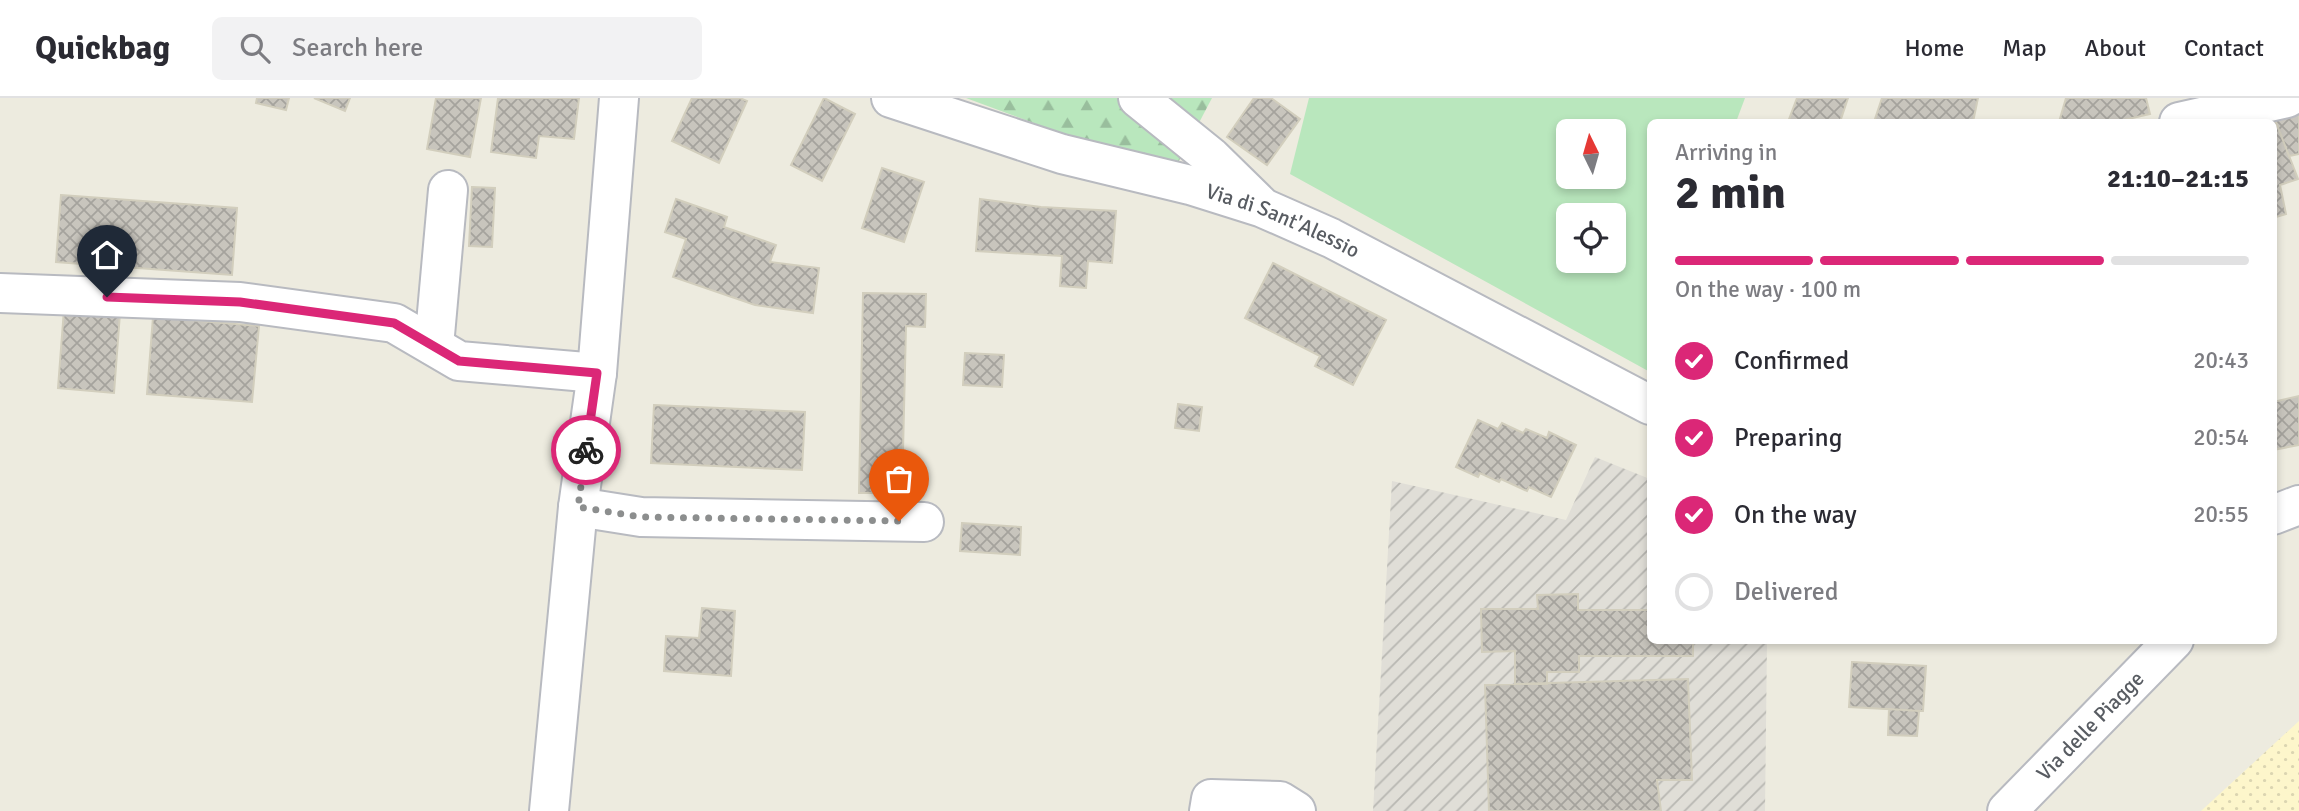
<!DOCTYPE html>
<html lang="en">
<head>
<meta charset="utf-8">
<style>
	body { margin:0; font-family:Signika,sans-serif; background:#f2f2f3; color:#2b2b33; height:100vh; display:flex; flex-direction:column; font-size:26px; white-space:nowrap }
	* { box-sizing:border-box; margin:0 }
	p { font-size:23px; color:#7c7c81 }
	.icon { flex:none; width:38px; height:38px; fill:none; stroke:currentColor; stroke-width:2; stroke-linecap:round; stroke-linejoin:round }
	.map { position:relative; flex:1; overflow:hidden }
	.sheet { position:absolute; left:1647px; top:21px; width:630px; height:525px; display:flex; flex-direction:column; background:#fff; border-radius:10px; box-shadow:0 4px 10px #0003 }
	.sheet>* { flex:none }
	.needle { width:46px; rotate:355deg }
	.fabs { position:absolute; left:1556px; top:21px; display:grid; gap:14px }
	.fabs a { display:grid; place-items:center; width:70px; height:70px; border-radius:10px; background:#fff; box-shadow:0 4px 10px #0003; font-size:35px }
	.pin { position:absolute; display:grid; place-items:center; width:60px; height:60px; color:#fff; margin:-72px -30px; border-radius:50% 50% 50% 0; rotate:-45deg; box-shadow:0 0 7px #0007 }
	.pin .icon { rotate:45deg }
	.courier { position:absolute; display:grid; place-items:center; width:70px; height:70px; margin:-35px; border:5px solid #db2777; border-radius:50%; background:#fff; color:#222; box-shadow:0 2px 9px #0007 }
	.summary em { font-style:normal; font-weight:700 }
	.summary div { display:flex; flex-direction:column-reverse }
	.summary { display:flex; align-items:center; justify-content:space-between; height:119px; padding:0 28px }
	h1 { font-size:46px; font-weight:700; line-height:52px }
	.bar { display:grid; grid-template-columns:repeat(4,1fr); gap:10px 7px; align-content:center; height:84px; padding:0 28px }
	.bar i { height:9px; border-radius:5px; background:#e1e1e2 }
	.bar .active { background:#db2777 }
	.bar p { grid-column:span 4 }
	ol { padding:0 28px; list-style:none }
	li { display:flex; align-items:center; gap:21px; height:77px }
	li p { margin-inline-start:auto }
	li .icon { padding:7px; border-radius:50%; background:#db2777; color:#fff; stroke-width:4 }
	li:last-child { color:#7c7c81 }
	li i { width:38px; height:38px; border:4px solid #e1e1e2; border-radius:50% }
	header { display:flex; align-items:center; gap:42px; box-sizing:border-box; height:98px; padding:0 35px; background:#fff; border-bottom:2px solid #e1e1e2 }
	header strong { font-size:33px }
	nav { display:flex; gap:38px; margin-inline-start:auto; font-size:24px }
	.search { width:490px; height:63px; background:#f2f2f3; display:flex; align-items:center; gap:18px; box-sizing:border-box; padding:0 24px; border-radius:10px; color:#7c7c81; font-size:26px }
	.map>svg:first-child { display:block }
	.industrial { fill:url(#industrial-furrows) }
	.grass { fill:#b9e7bd; fill-rule:evenodd }
	.forest { fill:url(#forest-firs) }
	.sand { fill:url(#sand-dots) }
	.building { fill:url(#building-cross-hatch); stroke:#d2cebd; stroke-width:2 }
	.lines { fill:none; stroke-linecap:round; stroke-linejoin:round }
	.minor-casing { stroke:#b8bac0; stroke-width:42 }
	.minor { stroke:#fff; stroke-width:38 }
	.done { stroke:#8c8e8e; stroke-width:7; stroke-dasharray:0 12.6 }
	.route { stroke:#db2777; stroke-width:9 }
	.labels { text-anchor:middle; dominant-baseline:central; stroke-width:7; stroke-linejoin:round; paint-order:stroke }
	.street-label { font-size:21px; fill:#585c62; stroke:#fff }
</style>
</head>
<body>
<header>
<strong>Quickbag</strong>
<div class="search"><svg class="icon" aria-label="search" viewBox="0 0 24 24"><circle cx="10" cy="10" r="6"/><path d="M15 15l6 6"/></svg>Search here</div>
<nav><a>Home</a><a>Map</a><a>About</a><a>Contact</a></nav>
</header>
<div class="map">
<svg width="2299" height="713" viewBox="0 0 2299 713">
	<defs>
		<pattern id="industrial-furrows" width="10" height="10" patternUnits="userSpaceOnUse" patternTransform="scale(1.75)"><rect width="10" height="10" fill="#e0ded7"/><path d="M-1 1l2-2M0 10L10 0M9 11l2-2" fill="none" stroke="#b8b7b2"/></pattern>
		<pattern id="forest-firs" width="22" height="20" patternUnits="userSpaceOnUse" patternTransform="scale(1.75)"><rect width="22" height="20" fill="#b9e7bd"/><path d="M5 1l3.5 6h-7zM16 11l3.5 6h-7z" fill="#99be9d"/></pattern>
		<pattern id="sand-dots" width="8" height="8" patternUnits="userSpaceOnUse" patternTransform="scale(1.75)"><rect width="8" height="8" fill="#fdf6cb"/><path d="M2 2h.1M6 6h.1" fill="none" stroke="#dbd5b1" stroke-width="1.8" stroke-linecap="round"/></pattern>
		<pattern id="building-cross-hatch" width="8" height="8" patternUnits="userSpaceOnUse" patternTransform="scale(1.75)"><rect width="8" height="8" fill="#c8c5bd"/><path d="M0 0l8 8M0 8l8-8" fill="none" stroke="#a5a39d"/></pattern>
	</defs>
	<rect width="100%" height="100%" fill="#edebdf"/>
	<path class="industrial" d="M1595 359 1650 381V542L1767 543 1765 713H1373L1392 383 1566 422Z"/>
	<path class="grass" d="M1309 0H1745L1736 24H1650V274L1290 76ZM1568 33H1614V79H1568ZM1568 117H1614V163H1568Z"/>
	<path class="forest" d="M966 0H1212L1172 76Z"/>
	<path class="sand" d="M2299 623V713H2201Z"/>
	<path class="building" d="M257 0H289L286 12 256 5Z
		M314 0H350L345 13Z
		M436 0H481L470 59 427 51Z
		M498 0H579L574 41 539 38 536 60 491 54Z
		M692 0H740L747 3 719 65 672 43Z
		M824 0 855 16 822 83 791 67Z
		M1254 0H1271L1300 21 1267 67 1227 39Z
		M1797 0H1848L1840 24H1788Z
		M1882 0H1978L1973 24H1874Z
		M2066 0H2146L2150 16 2115 24H2059Z
		M2299 13V56L2289 58 2274 19Z
		M2274 19 2298 81 2280 87 2286 116 2273 120V24H2248Z
		M882 70 924 84 904 144 862 130Z
		M472 89 495 90 492 149 469 148Z
		M61 97 237 110 232 177 56 164Z
		M676 101 727 119 724 129 776 147 770 164 819 170 813 215 755 207 673 179 686 141 665 134Z
		M980 101 1041 109 1116 113 1112 165 1088 163 1086 190 1060 188 1062 158 976 153Z
		M1273 165 1386 222 1353 287 1315 268 1320 258 1245 220Z
		M863 195 926 196 925 229 906 228 902 395H859Z
		M64 211 120 215 114 295 58 290Z
		M153 219 259 228 252 304 147 296Z
		M965 255 1004 257 1002 289 963 287Z
		M2299 298V347L2273 352V304Z
		M1178 306 1202 309 1199 333 1175 330Z
		M654 307 805 314 802 372 651 365Z
		M1478 322 1498 331 1502 325 1523 335 1526 331 1547 340 1549 334 1576 347 1551 399 1529 389 1527 393 1501 381 1499 384 1480 375 1478 379 1456 369Z
		M962 425 1021 429 1020 457 960 453Z
		M1578 496V512H1650V542H1693V558H1579V574H1547V586H1515V553L1482 554 1481 511H1538L1537 497Z
		M702 510 735 513 731 578 664 573 666 538 699 540Z
		M1852 564 1926 568 1923 613 1849 609Z
		M1688 581 1692 682H1657L1661 713H1489L1485 587Z
		M1889 611 1919 613 1917 638 1888 637Z"/>
	<g class="lines">
		<defs>
			<g id="minor">
				<path id="s1" d="M891 0 1062 56 1190 87 1263 110 1331 140 1650 307"/>
				<path d="M1138 0 1211 59 1259 106"/>
				<path d="M2179 24 2287 0"/>
				<path d="M0 195 240 204 394 225 459 263 597 275"/>
				<path d="M434 248 448 92"/>
				<path d="M578 409 641 419 924 424"/>
				<path d="M2273 417 2299 407"/>
				<path d="M549 713 578 409 597 275 619 0"/>
				<path d="M1209 713 1211 701 1280 703 1296 713"/>
				<path id="s2" d="M2007 713 2174 542"/>
			</g>
		</defs>
		<use href="#minor" class="minor-casing"/>
		<use href="#minor" class="minor"/>
	</g>
	<g class="lines">
		<path class="done" d="M586 352 578 409 641 419 899 423"/>
		<path class="route" d="M107 199 240 204 394 225 459 263 597 275 586 352"/>
	</g>
	<g class="labels">
		<g class="street-label">
			<text stroke="none"><textPath href="#s1" startOffset="411">Via di Sant'Alessio</textPath></text>
			<text stroke="none"><textPath href="#s2" startOffset="119">Via delle Piagge</textPath></text>
		</g>
	</g>
</svg>
<div class="fabs">
<a><svg class="needle" viewBox="-14 -14 28 28"><path d="M0-13l5 13h-10z" fill="#e53935"/><path d="M0 13l5-13h-10z" fill="#7c7c81"/></svg></a>
<a><svg class="icon" aria-label="locate" viewBox="0 0 24 24"><circle cx="12" cy="12" r="6"/><path d="M12 2v4M12 18v4M2 12h4M18 12h4"/></svg></a>
</div>
<div class="pin" style="left:899px;top:423px;background:#ea580c"><svg class="icon" aria-label="bag" viewBox="0 0 24 24"><path d="M5 8h14l-1 12H6zM9 8a3 3 0 0 1 6 0"/></svg></div>
<div class="pin" style="left:107px;top:199px;background:#1f2937"><svg class="icon" aria-label="home" viewBox="0 0 24 24"><path d="M3 11l9-7 9 7M6 9v11h12V9"/></svg></div>
<div class="courier" style="left:586px;top:352px"><svg class="icon" aria-label="bike" viewBox="0 0 24 24"><circle cx="6" cy="16" r="4"/><circle cx="18" cy="16" r="4"/><path d="M6 16l4-8h5l3 8M10 8l3 8H6M13 5h3"/></svg></div>
<section class="sheet">
<div class="summary"><div><h1>2 min</h1><p>Arriving in</p></div><em>21:10–21:15</em></div>
<div class="bar"><i class="active"></i><i class="active"></i><i class="active"></i><i></i><p>On the way · 100 m</p></div>
<ol>
<li><svg class="icon" aria-label="check" viewBox="0 0 24 24"><path d="M5 12l5 5 9-10"/></svg>Confirmed<p>20:43</p></li>
<li><svg class="icon" aria-label="check" viewBox="0 0 24 24"><path d="M5 12l5 5 9-10"/></svg>Preparing<p>20:54</p></li>
<li><svg class="icon" aria-label="check" viewBox="0 0 24 24"><path d="M5 12l5 5 9-10"/></svg>On the way<p>20:55</p></li>
<li><i></i>Delivered</li>
</ol>
</section>
</div>
</body>
</html>
